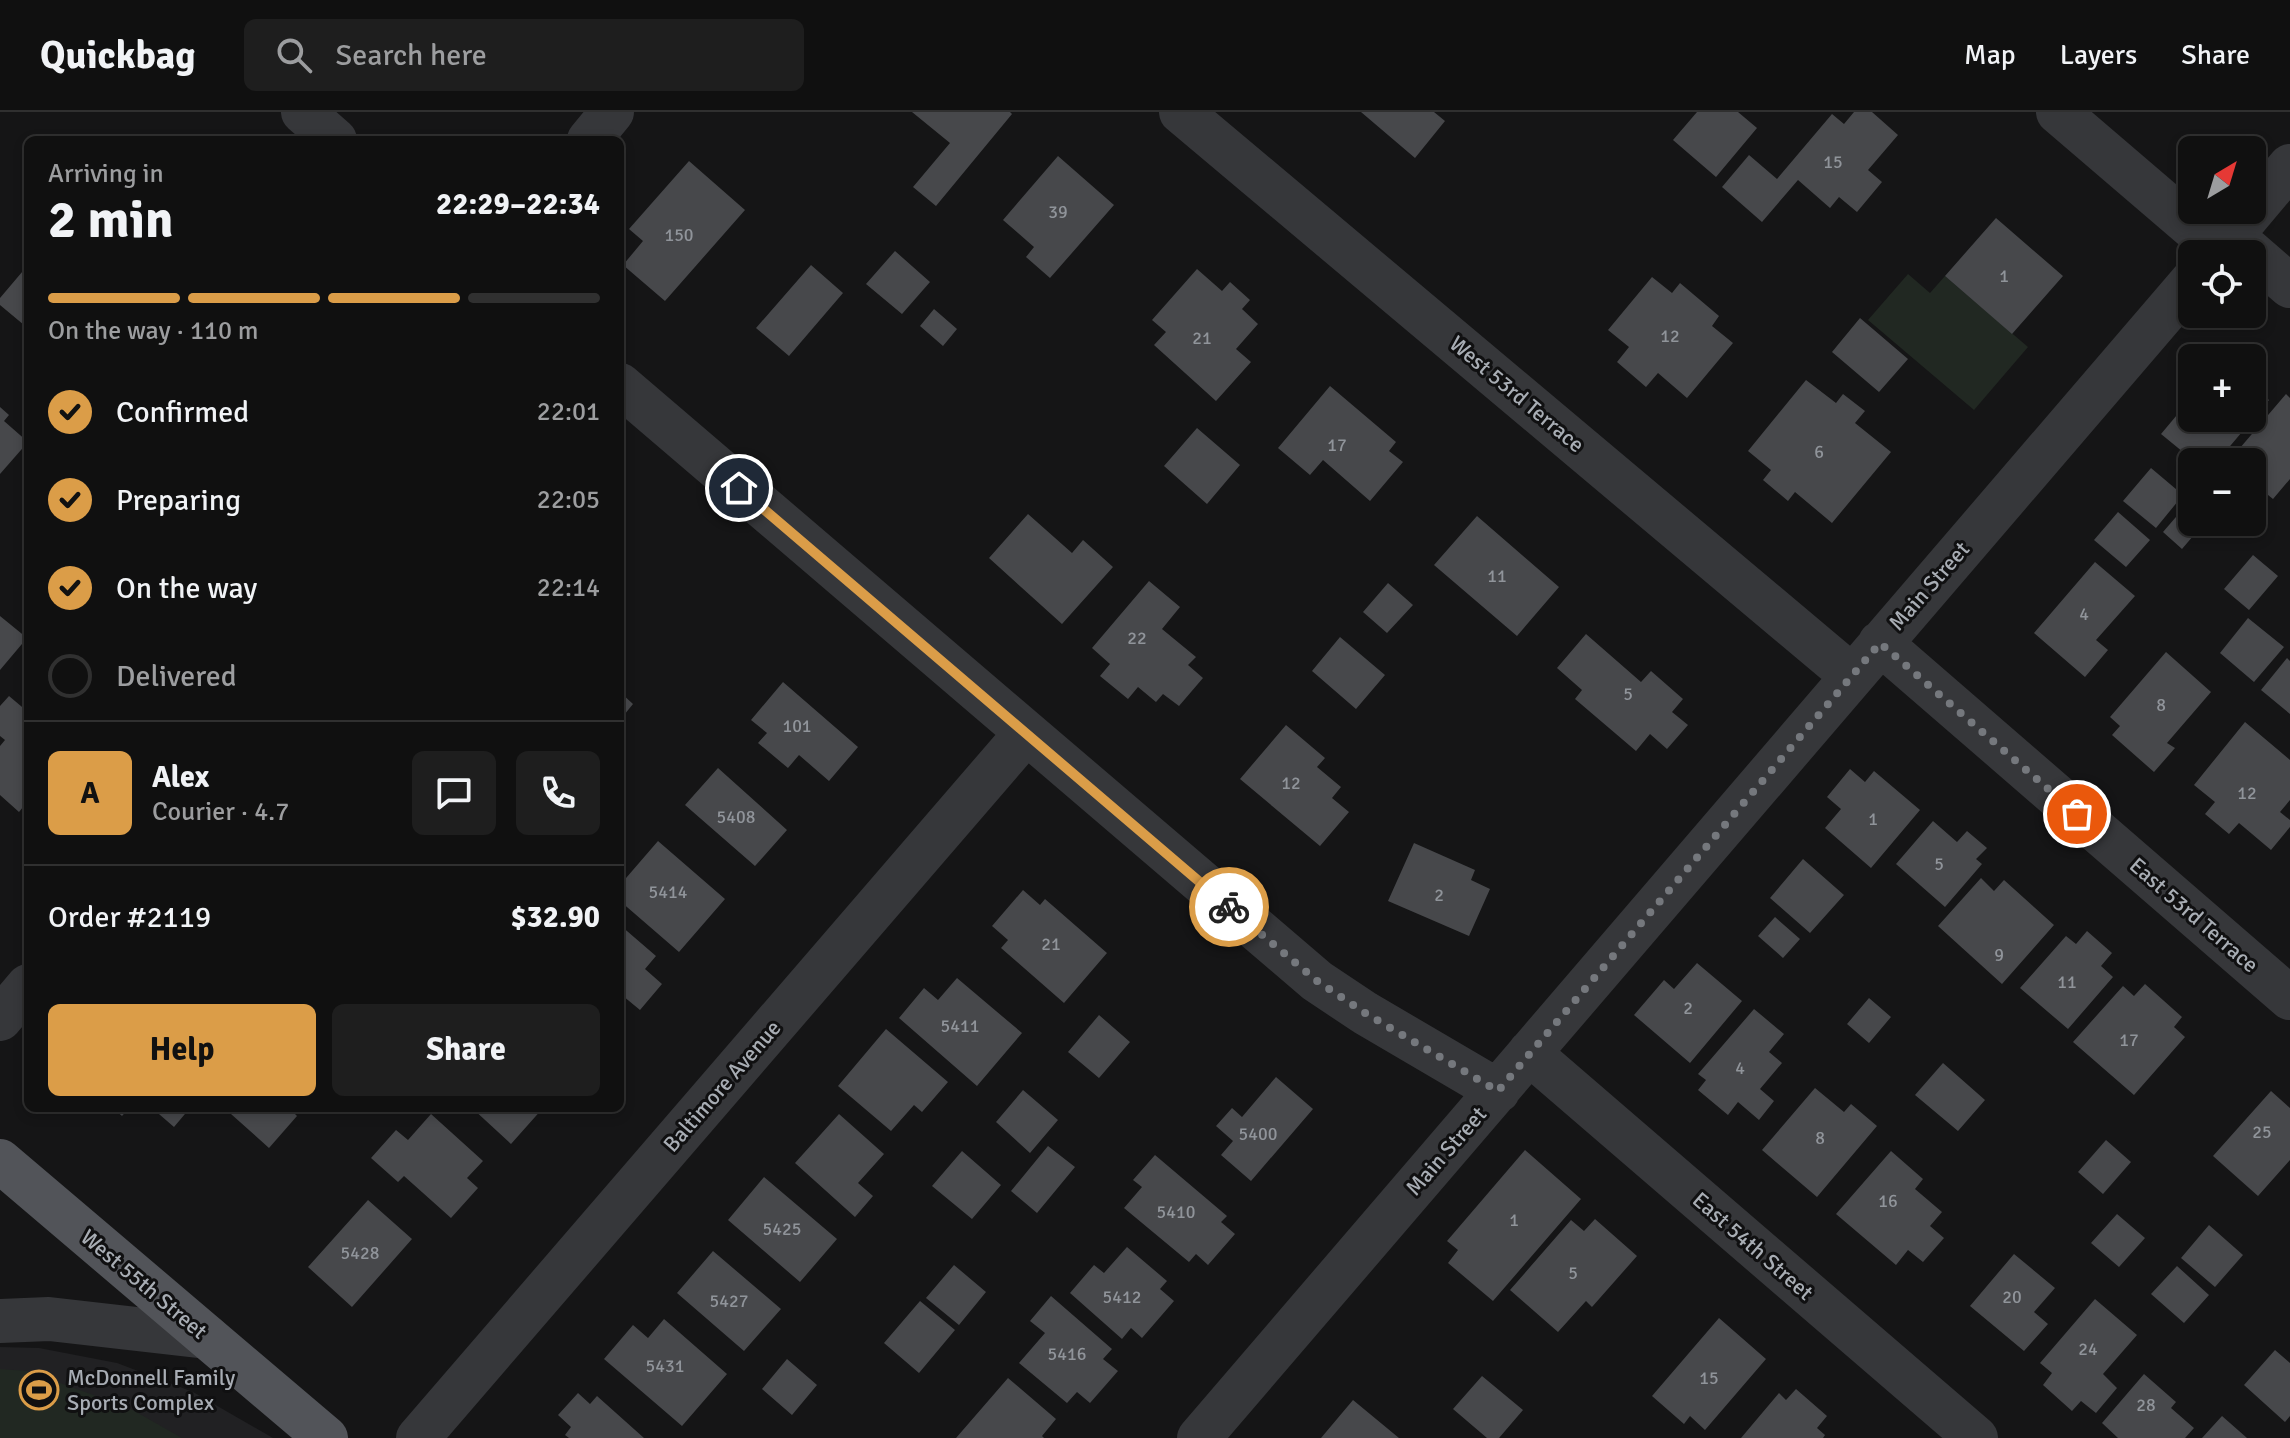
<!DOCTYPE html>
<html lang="en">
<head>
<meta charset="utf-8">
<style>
	body { margin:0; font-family:Signika,sans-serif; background:#1e1e1e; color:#f1f3f6; height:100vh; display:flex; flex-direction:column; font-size:30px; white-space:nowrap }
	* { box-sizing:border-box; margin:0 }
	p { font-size:26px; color:#9c9d9f }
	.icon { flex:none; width:44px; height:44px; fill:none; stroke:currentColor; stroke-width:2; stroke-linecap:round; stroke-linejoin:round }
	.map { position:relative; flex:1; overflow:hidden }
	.panel { position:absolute; left:24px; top:24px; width:600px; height:976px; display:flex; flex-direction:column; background:#101010; border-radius:12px; box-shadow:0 4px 12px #0003,0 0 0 2px #303030 }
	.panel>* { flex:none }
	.needle { width:52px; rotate:38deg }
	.buttons { position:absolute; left:2178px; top:24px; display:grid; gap:16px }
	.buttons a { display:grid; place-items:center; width:88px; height:88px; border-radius:12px; background:#101010; box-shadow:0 4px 12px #0003,0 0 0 2px #303030; font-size:40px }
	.pin { position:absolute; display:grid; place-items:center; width:68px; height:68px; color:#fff; margin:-34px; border:4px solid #fff; border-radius:50%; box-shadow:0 2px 8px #0007 }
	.courier { position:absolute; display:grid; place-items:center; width:80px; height:80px; margin:-40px; border:6px solid #db9d48; border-radius:50%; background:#fff; color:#222; box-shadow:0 2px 10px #0007 }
	.headline em { font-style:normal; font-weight:800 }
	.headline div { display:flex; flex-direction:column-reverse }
	.headline { display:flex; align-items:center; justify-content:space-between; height:136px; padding:0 24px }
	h1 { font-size:52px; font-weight:800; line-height:60px }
	.bar { display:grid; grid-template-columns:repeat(4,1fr); gap:12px 8px; align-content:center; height:96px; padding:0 24px }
	.bar i { height:10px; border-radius:6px; background:#303030 }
	.bar .current { background:#db9d48 }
	.bar p { grid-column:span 4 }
	.line { display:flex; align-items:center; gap:20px; padding:0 24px; border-top:2px solid #303030 }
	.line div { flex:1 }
	.round { display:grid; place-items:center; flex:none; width:84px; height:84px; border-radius:12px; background:#1e1e1e }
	ol { padding:0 24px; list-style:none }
	li { display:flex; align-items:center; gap:24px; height:88px }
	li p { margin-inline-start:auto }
	li .icon { padding:8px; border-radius:50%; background:#db9d48; color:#111; stroke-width:4 }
	li:last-child { color:#9c9d9f }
	li i { width:44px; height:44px; border:4px solid #303030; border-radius:50% }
	.primary-button { display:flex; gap:16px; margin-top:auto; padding:16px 24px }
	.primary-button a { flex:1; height:92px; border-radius:12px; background:#db9d48; color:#111; font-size:32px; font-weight:800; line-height:92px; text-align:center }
	.primary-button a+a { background:#1e1e1e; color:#f1f3f6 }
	header { display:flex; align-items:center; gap:48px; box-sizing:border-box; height:112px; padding:0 40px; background:#101010; border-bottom:2px solid #303030 }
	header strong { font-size:38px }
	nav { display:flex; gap:44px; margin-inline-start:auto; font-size:28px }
	.search { width:560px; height:72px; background:#1e1e1e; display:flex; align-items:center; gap:20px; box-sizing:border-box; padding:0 28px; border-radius:12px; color:#9c9d9f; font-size:30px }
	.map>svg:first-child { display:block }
	.built { fill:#212123 }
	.green { fill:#212822 }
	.building { fill:#47484b }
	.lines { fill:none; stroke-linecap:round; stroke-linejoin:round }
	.minor { stroke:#36373a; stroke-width:44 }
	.major { stroke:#525459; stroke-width:44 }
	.done { stroke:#75787d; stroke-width:8; stroke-dasharray:0 14.4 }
	.route { stroke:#db9d48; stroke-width:10 }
	.labels { text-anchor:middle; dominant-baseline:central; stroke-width:6; stroke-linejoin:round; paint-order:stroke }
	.number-label { font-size:18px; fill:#90949a }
	.street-label { font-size:22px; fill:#a8adb4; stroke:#101011 }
	.poi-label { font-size:22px; fill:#a8adb4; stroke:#101011; text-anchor:start }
</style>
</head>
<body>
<header>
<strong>Quickbag</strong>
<div class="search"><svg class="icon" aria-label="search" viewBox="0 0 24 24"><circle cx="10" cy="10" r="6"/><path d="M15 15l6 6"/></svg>Search here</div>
<nav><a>Map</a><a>Layers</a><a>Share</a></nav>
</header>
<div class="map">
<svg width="2290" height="1326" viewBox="0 0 2290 1326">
	<rect width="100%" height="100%" fill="#151516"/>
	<path class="built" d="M0 1235 39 1236 117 1251 193 1280 273 1326H0Z"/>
	<path class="green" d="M1908 162 1930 181 1945 164 2028 235 1974 298 1868 208Z
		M0 1257 27 1259 129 1296 182 1326H0Z"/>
	<path class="building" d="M912 0H1010L1012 2 936 94 913 75 950 31Z
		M1361 0H1434L1445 9 1415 46Z
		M1697 0H1738L1757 16 1716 65 1673 28Z
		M1854 0H1872L1898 23 1868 58 1882 70 1857 100 1839 85 1830 96 1798 68 1762 110 1722 75 1749 43 1777 67 1832 2 1844 12Z
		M1058 44 1114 93 1050 166 1026 145 1034 135 1003 108Z
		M689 49 745 98 665 189 623 153 643 129 629 117Z
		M1996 106 2063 164 2012 222 1945 164Z
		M895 139 930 170 902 202 866 172Z
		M28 153V209L24 213 0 193V186Z
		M811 153 843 181 789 244 756 216Z
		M1197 157 1222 179 1230 170 1250 188 1242 197 1258 212 1236 237 1251 250 1216 289 1154 233 1166 220 1152 208Z
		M1652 165 1672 181 1680 171 1719 204 1712 214 1733 231 1687 286 1658 261 1646 275 1617 250 1629 235 1608 218Z
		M934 197 957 217 943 234 920 214Z
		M1860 206 1908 247 1879 280 1832 240Z
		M1806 268 1836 291 1843 282 1865 299 1855 311 1891 340 1832 411 1795 380 1788 389 1763 368 1771 358 1748 339Z
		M1330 274 1396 330 1389 339 1403 350 1370 389 1323 348 1310 363 1278 336Z
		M2252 274 2269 288 2220 346 2206 335 2194 349 2161 322 2192 285V306H2252Z
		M2286 282 2290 286V367L2273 387 2252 370V350H2228Z
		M0 295 9 303 4 309 28 330 0 362Z
		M1197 316 1240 353 1207 392 1164 354Z
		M2151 356 2183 383 2156 416 2123 389Z
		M2188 391 2192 394V410H2205L2182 437 2163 420Z
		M2118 400 2150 428 2126 455 2094 428Z
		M1028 402 1072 441 1083 428 1113 455 1062 512 989 446Z
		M1477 404 1559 475 1517 524 1434 453Z
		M2253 443 2278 464 2249 498 2224 477Z
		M2095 450 2135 484 2096 528 2108 538 2085 565 2034 521Z
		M1149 469 1180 495 1162 517 1196 545 1188 553 1203 566 1179 594 1163 582 1156 590 1138 575 1128 587 1100 564 1110 552 1092 536Z
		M1388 471 1413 493 1387 521 1363 500Z
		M0 504 27 526 0 558Z
		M2248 506 2284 535 2254 570 2220 541Z
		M1586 522 1641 570 1651 559 1683 587 1672 600 1688 613 1667 637 1650 622 1636 639 1575 587 1582 578 1557 556Z
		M1340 525 1385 563 1356 597 1312 559Z
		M2166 540 2211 580 2167 631 2175 636 2154 660 2112 623 2120 614 2110 605Z
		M2287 546 2290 549V602L2261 578Z
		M783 570 858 635 829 669 799 643 788 656 758 631 767 621 751 608Z
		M620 580 633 592 620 608Z
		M9 584 28 600V689L19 700 0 683V634L5 628 0 624V594Z
		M2245 610 2290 648V688L2280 700 2290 708V715L2271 738 2239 711 2229 722 2205 702 2215 690 2194 673Z
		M1286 613 1325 646 1317 655 1341 675 1332 686 1349 700 1320 734 1240 667Z
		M718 656 787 718 755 754 685 693Z
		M1850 657 1865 670 1874 659 1920 698 1871 756 1825 716 1841 697 1827 685Z
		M1933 709 1957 730 1967 719 1987 736 1976 747 1982 752 1945 795 1896 752Z
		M658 729 725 787 679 840 620 789V773Z
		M1414 731 1475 758 1471 768 1490 777 1469 824 1388 789Z
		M1803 747 1844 783 1810 821 1770 786Z
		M1981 766 1994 779 2004 768 2054 813 2002 872 1938 814Z
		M1023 778 1040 793 1045 787 1107 841 1064 891 1001 836 1008 828 992 814Z
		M1775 805 1800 827 1783 846 1758 824Z
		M620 813 656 844 645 857 662 872 640 898 623 884 620 887Z
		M2087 819 2112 841 2101 854 2113 865 2068 917 2020 876 2066 824 2076 832Z
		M1697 851 1742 889 1690 951 1634 903 1664 868 1674 877Z
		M957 866 1022 921 977 974 899 906 924 876 938 888Z
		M2145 872 2182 905 2174 915 2185 925 2134 983 2073 930 2123 874 2134 884Z
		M1869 886 1891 905 1869 931 1847 912Z
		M1754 897 1784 922 1769 940 1782 951 1760 977 1774 989 1759 1008 1738 990 1728 1003 1698 978 1706 968 1698 962Z
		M1099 903 1130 930 1099 966 1068 940Z
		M886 917 948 970 922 1000 914 993 891 1019 838 974Z
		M1943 951 1985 988 1958 1019 1915 983Z
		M1276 965 1313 997 1251 1069 1221 1043 1233 1029 1216 1014 1232 996 1242 1005Z
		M1815 976 1844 1000 1851 992 1877 1014 1817 1085 1762 1038Z
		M1023 978 1058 1008 1030 1041 996 1010Z
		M2271 979 2290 996V1048L2258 1084 2213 1044Z
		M113 996H129L122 1004Z
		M152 996H190L174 1015Z
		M236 996H289L297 1004 269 1036 231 1002Z
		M472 996H543L511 1032Z
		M431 1002 483 1049 467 1066 478 1076 451 1106 404 1064 398 1070 371 1046 396 1018 408 1028Z
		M839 1002 884 1042 858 1071 873 1084 855 1105 795 1051Z
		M2106 1028 2131 1050 2103 1082 2078 1060Z
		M1048 1034 1075 1055 1037 1101 1011 1079Z
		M1525 1038 1581 1087 1493 1189 1448 1151 1458 1138 1447 1129Z
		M962 1039 1001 1073 972 1107 932 1074Z
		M1891 1039 1923 1067 1915 1077 1942 1100 1930 1114 1944 1126 1923 1150 1908 1138 1896 1153 1836 1102Z
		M1155 1043 1227 1104 1221 1110 1235 1122 1208 1153 1196 1142 1189 1150 1124 1096 1142 1075 1133 1068Z
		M764 1065 837 1127 800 1170 728 1108Z
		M368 1088 412 1127 352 1195 308 1155Z
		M2117 1102 2145 1126 2119 1155 2091 1131Z
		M1595 1107 1637 1144 1592 1195 1586 1189 1558 1220 1510 1178 1571 1108 1584 1119Z
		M2209 1113 2243 1143 2215 1175 2181 1146Z
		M1127 1135 1167 1169 1160 1177 1174 1189 1142 1226 1131 1216 1122 1227 1070 1181 1094 1153 1104 1161Z
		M713 1139 781 1197 744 1239 677 1181Z
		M2014 1142 2055 1176 2034 1200 2048 1212 2024 1239 1970 1194Z
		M954 1153 986 1180 959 1213 926 1186Z
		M2177 1154 2209 1183 2184 1211 2151 1182Z
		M1051 1184 1112 1237 1103 1247 1118 1259 1090 1291 1077 1280 1067 1291 1019 1251 1045 1221 1030 1209Z
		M2095 1187 2137 1223 2103 1262 2117 1276 2096 1301 2081 1289 2072 1299 2043 1273 2052 1261 2040 1251Z
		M920 1189 955 1218 919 1261 884 1231Z
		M1719 1206 1766 1247 1705 1318 1690 1304 1684 1312 1652 1284Z
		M664 1207 727 1262 682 1314 604 1247 633 1213 648 1226Z
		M2275 1238 2290 1251V1304L2285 1310 2244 1273Z
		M787 1247 817 1273 792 1303 762 1277Z
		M2144 1262 2176 1290 2171 1296 2194 1316 2185 1326H2118L2102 1311Z
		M1482 1264 1523 1298 1499 1326H1487L1453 1297Z
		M1008 1266 1056 1307 1042 1324 1044 1326H956Z
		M1796 1277 1827 1304 1817 1316 1825 1323 1823 1326H1741L1779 1281 1786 1288Z
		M578 1281 590 1292 597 1284 644 1326H569L565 1323 571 1315 558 1303Z
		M1353 1288 1399 1326H1321Z
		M2222 1304 2247 1326H2202Z"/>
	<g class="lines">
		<path class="minor" d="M303 0 335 28
			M1181 0 1852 564
			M2058 0 2219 138
			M589 28 612 0
			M2231 123 2290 174
			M2216 142 2290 54
			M620 273 1317 869 1365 901 1498 979
			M1880 531 2290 886
			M0 907 28 874
			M1529 941 1976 1326
			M0 1209 49 1207 207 1225
			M418 1326 1026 621
			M1199 1326 2192 169"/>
		<path class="major" d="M0 1049 326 1326"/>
	</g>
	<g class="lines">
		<path class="done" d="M1229 795 1317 869 1365 901 1498 979 1880 531 2077 702"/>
		<path class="route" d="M739 376 1229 795"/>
	</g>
	<defs>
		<symbol id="stadium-ring" viewBox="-11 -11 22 22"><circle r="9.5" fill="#101011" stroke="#db9d48" stroke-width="1.5"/><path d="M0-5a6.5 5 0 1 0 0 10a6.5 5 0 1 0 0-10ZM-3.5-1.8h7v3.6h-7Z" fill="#db9d48"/></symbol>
	</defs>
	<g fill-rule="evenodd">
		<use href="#stadium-ring" x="17" y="1256" width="44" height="44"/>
	</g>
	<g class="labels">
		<g class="number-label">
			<text x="1833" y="50">15</text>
			<text x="1058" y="100">39</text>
			<text x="679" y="123">150</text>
			<text x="2004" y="164">1</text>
			<text x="1670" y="224">12</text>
			<text x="1202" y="226">21</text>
			<text x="1337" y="333">17</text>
			<text x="1819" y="340">6</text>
			<text x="1497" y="464">11</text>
			<text x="2084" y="502">4</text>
			<text x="1137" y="526">22</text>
			<text x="1628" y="582">5</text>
			<text x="2161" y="593">8</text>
			<text x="797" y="614">101</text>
			<text x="1291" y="671">12</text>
			<text x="2247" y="681">12</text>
			<text x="736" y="705">5408</text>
			<text x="1873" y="707">1</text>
			<text x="1939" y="752">5</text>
			<text x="668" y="780">5414</text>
			<text x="1439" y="783">2</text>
			<text x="1051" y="832">21</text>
			<text x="1999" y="843">9</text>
			<text x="2067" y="870">11</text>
			<text x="1688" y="896">2</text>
			<text x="960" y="914">5411</text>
			<text x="2129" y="928">17</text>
			<text x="1740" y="956">4</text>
			<text x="2262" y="1020">25</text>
			<text x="1258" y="1022">5400</text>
			<text x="1820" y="1026">8</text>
			<text x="1888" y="1089">16</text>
			<text x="1176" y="1100">5410</text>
			<text x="1514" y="1108">1</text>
			<text x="782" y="1117">5425</text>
			<text x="360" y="1141">5428</text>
			<text x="1573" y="1161">5</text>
			<text x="1122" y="1185">5412</text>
			<text x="2012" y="1185">20</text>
			<text x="729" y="1189">5427</text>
			<text x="2088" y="1237">24</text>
			<text x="1067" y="1242">5416</text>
			<text x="665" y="1254">5431</text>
			<text x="1709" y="1266">15</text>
			<text x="2146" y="1293">28</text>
		</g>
		<g class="street-label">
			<text transform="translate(1517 282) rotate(40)">West 53rd Terrace</text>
			<text transform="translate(1929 474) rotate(-49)">Main Street</text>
			<text transform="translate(2194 803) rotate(41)">East 53rd Terrace</text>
			<text transform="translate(722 974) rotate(-49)">Baltimore Avenue</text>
			<text transform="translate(1446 1039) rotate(-49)">Main Street</text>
			<text transform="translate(1753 1134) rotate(41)">East 54th Street</text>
			<text transform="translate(144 1172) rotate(40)">West 55th Street</text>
		</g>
		<g class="poi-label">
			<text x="67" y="1265">McDonnell Family<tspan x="67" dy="25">Sports Complex</tspan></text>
		</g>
	</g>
</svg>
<div class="buttons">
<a><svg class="needle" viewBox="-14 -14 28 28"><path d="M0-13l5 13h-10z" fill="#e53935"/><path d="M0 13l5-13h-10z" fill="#9c9d9f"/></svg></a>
<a><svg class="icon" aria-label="locate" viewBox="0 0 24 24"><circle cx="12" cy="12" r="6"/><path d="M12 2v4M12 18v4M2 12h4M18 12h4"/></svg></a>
<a>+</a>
<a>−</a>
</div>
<div class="pin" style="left:2077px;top:702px;background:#ea580c"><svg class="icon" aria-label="bag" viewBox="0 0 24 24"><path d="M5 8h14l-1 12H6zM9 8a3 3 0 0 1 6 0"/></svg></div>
<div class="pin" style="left:739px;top:376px;background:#1f2937"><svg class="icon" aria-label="home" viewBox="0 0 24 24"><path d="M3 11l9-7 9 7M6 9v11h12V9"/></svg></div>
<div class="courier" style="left:1229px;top:795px"><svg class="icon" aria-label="bike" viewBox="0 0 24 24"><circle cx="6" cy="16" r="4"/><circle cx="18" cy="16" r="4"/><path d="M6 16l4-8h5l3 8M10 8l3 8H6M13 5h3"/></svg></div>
<section class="panel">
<div class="headline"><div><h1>2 min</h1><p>Arriving in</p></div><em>22:29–22:34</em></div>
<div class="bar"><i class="current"></i><i class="current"></i><i class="current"></i><i></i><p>On the way · 110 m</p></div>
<ol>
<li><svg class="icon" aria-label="check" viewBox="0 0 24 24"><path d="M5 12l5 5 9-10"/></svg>Confirmed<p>22:01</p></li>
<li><svg class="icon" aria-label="check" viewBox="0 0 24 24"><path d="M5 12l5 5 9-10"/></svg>Preparing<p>22:05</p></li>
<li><svg class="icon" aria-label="check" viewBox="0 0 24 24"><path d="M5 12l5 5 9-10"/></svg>On the way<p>22:14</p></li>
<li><i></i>Delivered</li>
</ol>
<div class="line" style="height:144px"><b class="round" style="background:#db9d48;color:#111">A</b><div><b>Alex</b><p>Courier · 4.7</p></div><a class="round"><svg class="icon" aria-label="chat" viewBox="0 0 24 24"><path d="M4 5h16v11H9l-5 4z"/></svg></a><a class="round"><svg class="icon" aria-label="phone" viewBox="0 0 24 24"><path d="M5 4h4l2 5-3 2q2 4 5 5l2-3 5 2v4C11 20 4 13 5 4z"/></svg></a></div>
<div class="line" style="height:104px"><div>Order #2119</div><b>$32.90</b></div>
<div class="primary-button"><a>Help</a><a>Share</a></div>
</section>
</div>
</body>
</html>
